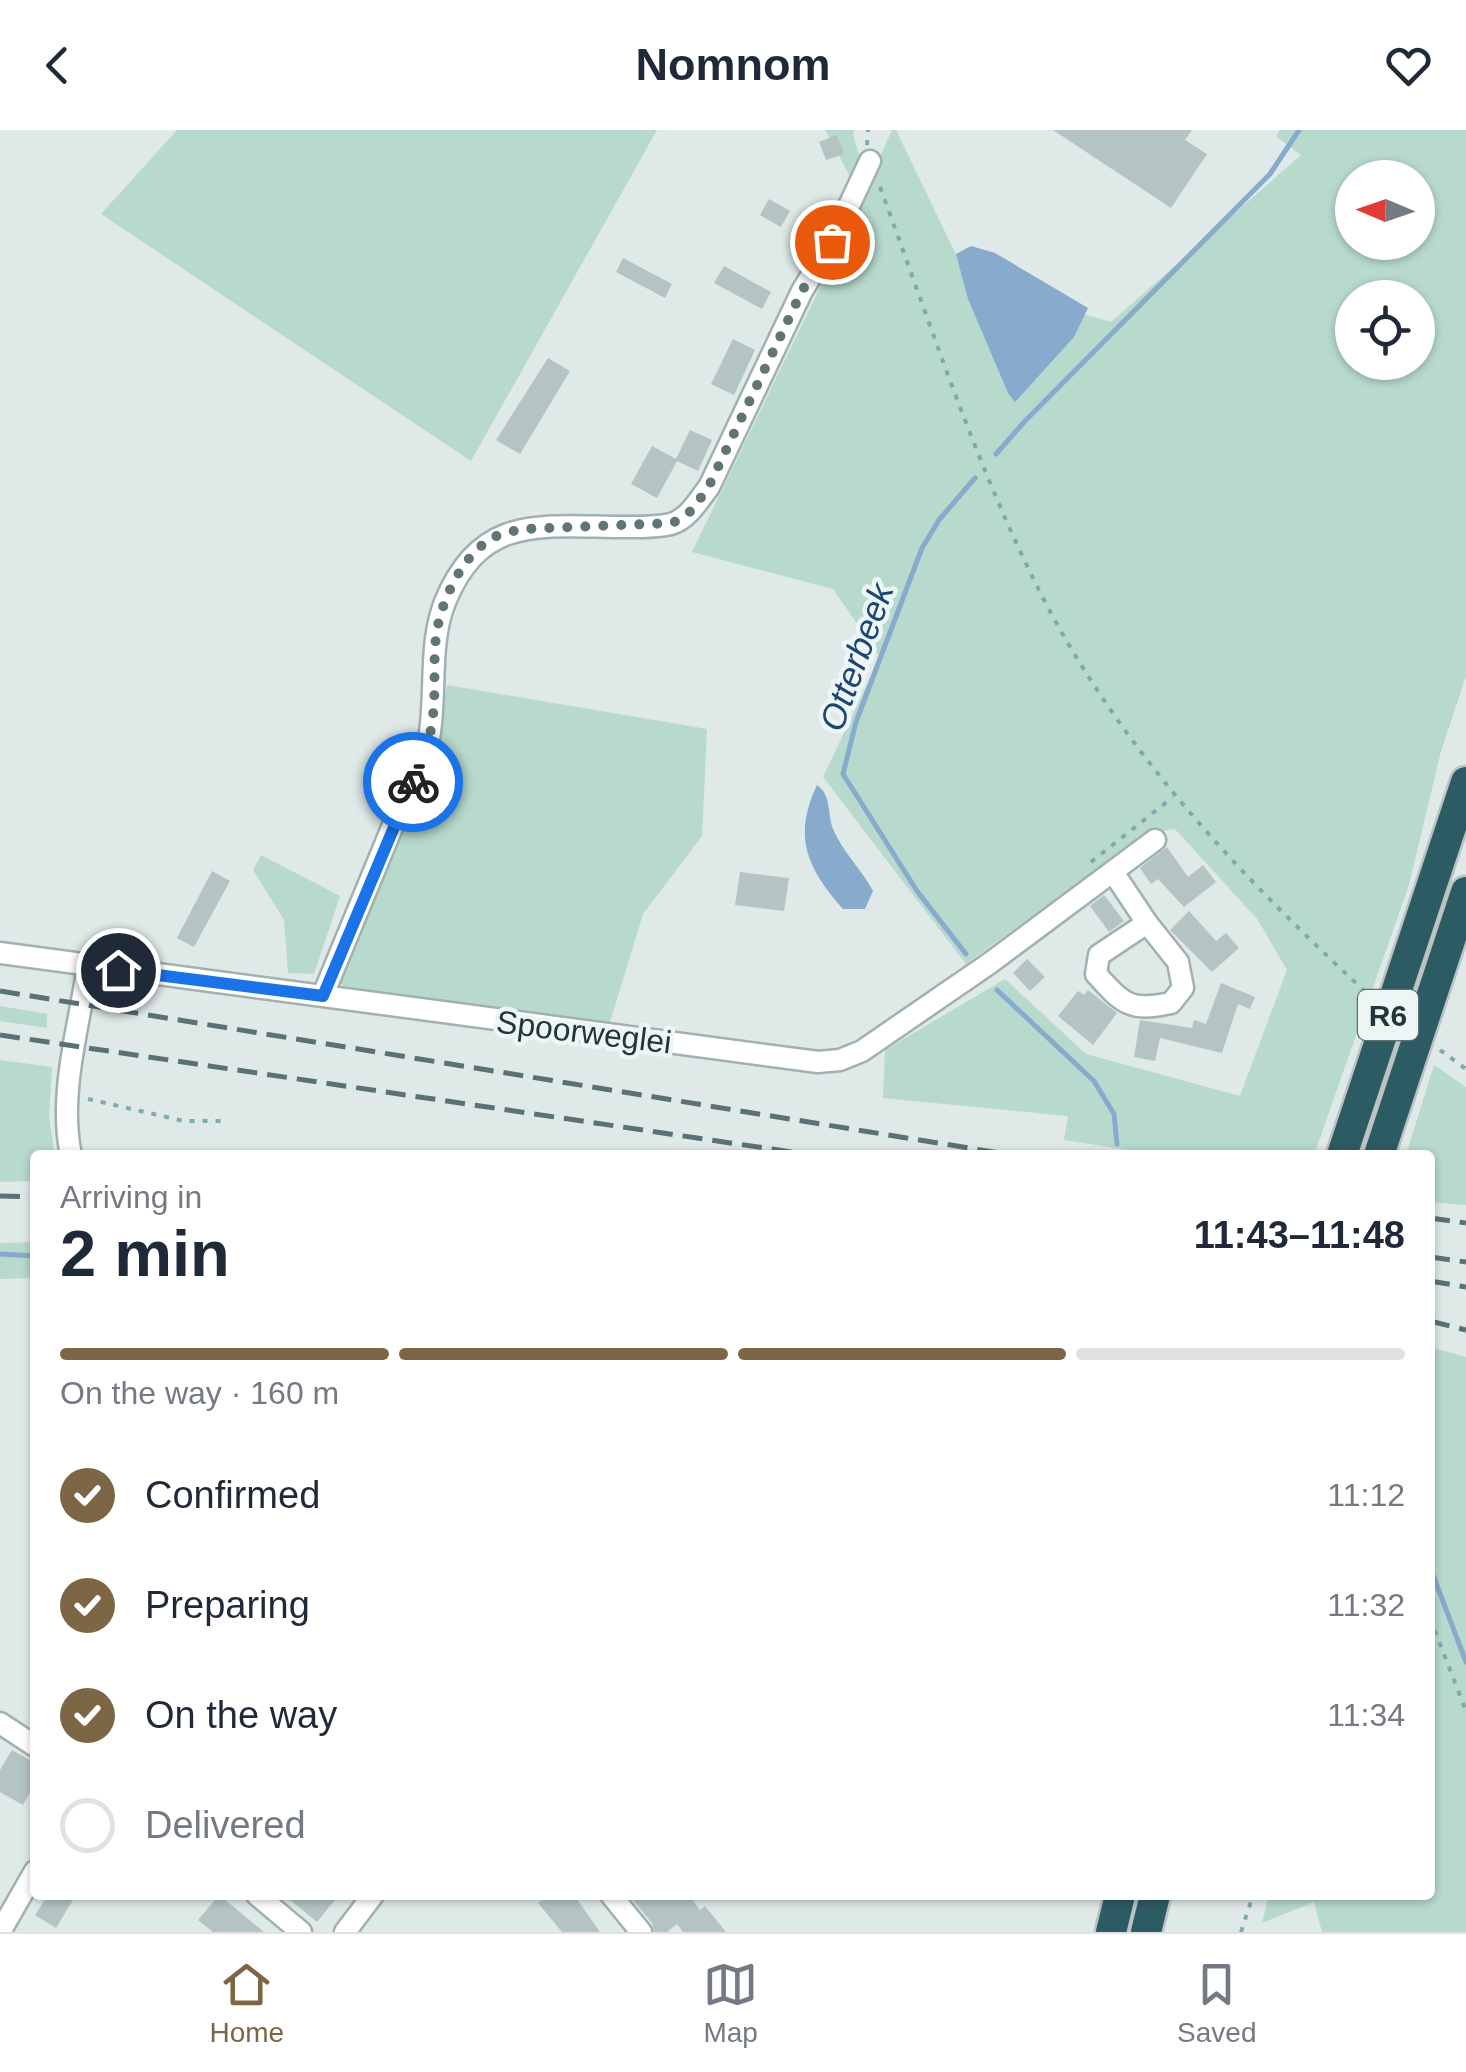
<!DOCTYPE html>
<html lang="en">
<head>
<meta charset="utf-8">
<style>
	body { margin:0; font-family:Helvetica,sans-serif; background:#f6f6f7; color:#1f2937; height:100vh; display:flex; flex-direction:column; font-size:38px; white-space:nowrap }
	* { box-sizing:border-box; margin:0 }
	p { font-size:32px; color:#747a83 }
	.icon { flex:none; width:55px; height:55px; fill:none; stroke:currentColor; stroke-width:2; stroke-linecap:round; stroke-linejoin:round }
	.map { position:relative; flex:1; overflow:hidden }
	.panel { position:absolute; left:30px; top:1020px; width:1405px; height:750px; display:flex; flex-direction:column; background:#fff; border-radius:10px; box-shadow:0 2px 8px #0004 }
	.panel>* { flex:none }
	.needle { width:65px; rotate:272deg }
	.fabs { position:absolute; left:1335px; top:30px; display:grid; gap:20px }
	.fabs a { display:grid; place-items:center; width:100px; height:100px; border-radius:50%; background:#fff; box-shadow:0 2px 8px #0004; font-size:50px }
	.pin { position:absolute; display:grid; place-items:center; width:85px; height:85px; color:#fff; margin:-42px; border:5px solid #fff; border-radius:50%; box-shadow:0 2px 10px #0007 }
	.courier { position:absolute; display:grid; place-items:center; width:100px; height:100px; margin:-50px; border:8px solid #1a73e8; border-radius:50%; background:#fff; color:#222; box-shadow:0 2px 12px #0007 }
	.headline em { font-style:normal; font-weight:800 }
	.headline div { display:flex; flex-direction:column-reverse }
	.headline { display:flex; align-items:center; justify-content:space-between; height:170px; padding:0 30px }
	h1 { font-size:65px; font-weight:800; line-height:75px }
	.bar { display:grid; grid-template-columns:repeat(4,1fr); gap:15px 10px; align-content:center; height:120px; padding:0 30px }
	.bar i { height:12px; border-radius:8px; background:#e0e1e3 }
	.bar .current { background:#7c6646 }
	.bar p { grid-column:span 4 }
	ol { padding:0 30px; list-style:none }
	li { display:flex; align-items:center; gap:30px; height:110px }
	li p { margin-inline-start:auto }
	li .icon { padding:10px; border-radius:50%; background:#7c6646; color:#fff; stroke-width:4 }
	li:last-child { color:#747a83 }
	li i { width:55px; height:55px; border:5px solid #e0e1e3; border-radius:50% }
	header { display:flex; justify-content:space-between; align-items:center; height:130px; padding:0 30px; background:#fff; font-size:45px; font-weight:800 }
	.menu { display:flex; justify-content:space-around; align-items:center; height:140px; border-top:2px solid #e0e1e3; background:#fff; font-size:28px; color:#747a83 }
	.menu a { display:grid; justify-items:center; gap:5px }
	.menu .current { color:#7c6646 }
	.map>svg:first-child { display:block }
	.green { fill:#b7dacd; fill-rule:evenodd }
	.water { fill:#87aacd }
	.lines { fill:none; stroke-linecap:round; stroke-linejoin:round }
	.stream { stroke:#87aacd; stroke-width:5 }
	.building { fill:#b4c4c2 }
	.street-casing { stroke:#a1b0b0; stroke-width:25 }
	.highway-casing { stroke:#bcc3c3; stroke-width:35 }
	.path { stroke:#7faaac; stroke-width:4; stroke-dasharray:5 8; stroke-linecap:butt }
	.street { stroke:#fff; stroke-width:20 }
	.highway { stroke:#2d5b63; stroke-width:30 }
	.rail { stroke:#5a7274; stroke-width:5; stroke-dasharray:20 10; stroke-linecap:butt }
	.done { stroke:#627576; stroke-width:10; stroke-dasharray:0 18 }
	.route { stroke:#1a73e8; stroke-width:12 }
	.labels { text-anchor:middle; dominant-baseline:central; stroke-width:9; stroke-linejoin:round; paint-order:stroke }
	.shield { fill:#eef6f5; stroke:#5e7071; stroke-width:2.5 }
	.shield-label { font-size:30px; font-weight:bold; fill:#203638 }
	.street-label { font-size:32px; fill:#203638; stroke:#eef6f5 }
	.water-label { font-size:35px; font-style:italic; fill:#1d4571; stroke:#eef6f5 }
</style>
</head>
<body>
<header><svg class="icon" aria-label="back" viewBox="0 0 24 24"><path d="M15 5l-7 7 7 7"/></svg>Nomnom<svg class="icon" aria-label="heart" viewBox="0 0 24 24"><path d="M12 20l-8-8c-3-5 5-10 8-4 3-6 11-1 8 4z"/></svg></header>
<div class="map">
<svg width="1466" height="1802" viewBox="0 0 1466 1802">
	<rect width="100%" height="100%" fill="#dee9e8"/>
	<path class="green" d="M177 0H657L471 331 101 84Z
		M825 0H854L853 5 862 34 853 52Z
		M892 0H896L1014 245 1080 183 1111 192 1301 25 1276 6 1280 0H1466V546L1441 621 1409 755 1314 1025H1161L1064 1010 1068 986 883 968 885 920 1005 849 1086 924 1240 966 1287 840 1258 790 1175 699 1144 704 966 834 823 647 880 527 833 459 692 422 843 110ZM1352 48H1418V112H1352ZM1352 168H1418V232H1352Z
		M447 555 707 599 702 706 643 784 610 892 347 863 338 848 433 632Z
		M261 725 340 766 314 844 288 843 284 790 253 740Z
		M0 876 47 884V898L0 891Z
		M0 930 52 937 49 988 55 1025H35V1051L0 1052Z
		M1434 935 1466 957V1075L1430 1072V1025H1406Z
		M35 1112V1148L0 1149V1113Z
		M1430 1217 1466 1227V1802H1322L1314 1772 1262 1793 1269 1765H1430Z"/>
	<path class="water" d="M971 116 995 123 1088 178 1074 207 1015 272 1008 263 968 169 956 124Z
		M817 655C832 666 827 683 833 699 842 721 862 740 873 761L865 779H843C808 739 792 708 817 655Z"/>
	<g class="lines">
		<path class="stream" d="M996 324 1026 290 1270 44 1299 0
			M966 824 917 761 843 644 856 592 922 418 939 390 975 348
			M997 860 1094 951 1114 984 1117 1014
			M0 1124 35 1126
			M1430 1437 1466 1532"/>
	</g>
	<path class="building" d="M1053 0H1192L1185 10 1207 24 1171 78Z
		M837 5 844 24 826 30 819 12Z
		M769 69 790 81 781 97 760 85Z
		M623 128 672 154 665 168 616 142Z
		M724 136 771 162 762 179 714 153Z
		M733 209 755 220 734 265 711 254Z
		M548 228 570 241 520 324 496 310Z
		M690 300 712 310 698 341 677 331 657 368 631 354 652 316 676 329Z
		M1167 717 1188 747 1203 735 1216 752 1184 777 1158 749 1151 754 1140 738Z
		M212 741 230 751 194 817 177 808Z
		M740 742 789 748 784 781 735 775Z
		M1104 765 1124 791 1109 802 1090 776Z
		M1189 781 1216 811 1226 803 1239 818 1212 842 1170 800Z
		M1027 829 1045 847 1030 861 1013 843Z
		M1221 853 1255 867 1250 879 1238 874 1222 923 1160 908 1155 931 1134 927 1140 890 1192 898 1194 890 1206 894Z
		M1088 860 1117 883 1093 915 1058 886 1078 861 1084 865Z
		M12 1620 35 1633V1654L23 1675 0 1662V1640Z
		M48 1765H76L56 1798 35 1785Z
		M219 1765 235 1778 264 1802H213L198 1790Z
		M284 1765H339L317 1792Z
		M548 1765H574L600 1802H562L538 1773Z
		M629 1765H689L700 1780 705 1776 726 1802H683L677 1794 667 1802H654L652 1793Z"/>
	<g class="lines">
		<defs>
			<path id="street" d="M1113 742 1147 793 1178 832 1183 858 1171 873C1130 882 1123 874 1096 844L1099 825 1147 793
				M0 823 818 932 840 930 862 921 990 833 1155 710
				M323 865 429 608C437 564 428 515 445 472 480 386 538 396 617 397 634 397 654 398 671 394 688 389 698 371 709 357L802 161 832 112 870 31
				M71 1025C58 965 79 896 88 836
				M0 1593 35 1616
				M257 1765 301 1802
				M611 1765 641 1802
				M0 1802 35 1741
				M345 1802 373 1765"/>
			<path id="highway" d="M1342 1025 1466 652
				M1379 1025 1466 762
				M1111 1802 1120 1765
				M1146 1802 1155 1765"/>
		</defs>
		<use href="#street" class="street-casing"/>
		<use href="#highway" class="highway-casing"/>
		<path class="path" d="M867 15 868 0
			M880 57C931 195 976 337 1043 468 1124 624 1242 748 1370 866
			M1091 732 1173 667
			M1440 920 1466 939
			M88 969 184 991H222
			M1430 1488 1466 1581
			M1241 1802 1253 1765"/>
		<use href="#street" class="street"/>
		<use href="#highway" class="highway"/>
		<path class="rail" d="M0 861 1012 1025
			M0 905 812 1025
			M0 1066 35 1067
			M1430 1088 1466 1093
			M1430 1127 1466 1132
			M1430 1151 1466 1157
			M1430 1191 1466 1200"/>
	</g>
	<g class="lines">
		<path class="done" d="M413 652C422 630 431 609 433 585 436 559 433 533 436 507 440 472 464 419 499 405 506 402 515 401 522 399L673 393 691 381 708 358 802 161 832 112"/>
		<path class="route" d="M118 840 323 866 413 652"/>
	</g>
	<g class="labels">
		<rect class="shield" x="1358" y="860" width="60" height="50" rx="8"/>
		<g class="shield-label">
			<text x="1388" y="885">R6</text>
		</g>
		<g class="street-label">
			<text transform="translate(584 902) rotate(7)">Spoorweglei</text>
		</g>
		<g class="water-label">
			<text transform="translate(856 527) rotate(-70)">Otterbeek</text>
		</g>
	</g>
</svg>
<div class="fabs">
<a><svg class="needle" viewBox="-14 -14 28 28"><path d="M0-13l5 13h-10z" fill="#e53935"/><path d="M0 13l5-13h-10z" fill="#747a83"/></svg></a>
<a><svg class="icon" aria-label="locate" viewBox="0 0 24 24"><circle cx="12" cy="12" r="6"/><path d="M12 2v4M12 18v4M2 12h4M18 12h4"/></svg></a>
</div>
<div class="pin" style="left:832px;top:112px;background:#ea580c"><svg class="icon" aria-label="bag" viewBox="0 0 24 24"><path d="M5 8h14l-1 12H6zM9 8a3 3 0 0 1 6 0"/></svg></div>
<div class="pin" style="left:118px;top:840px;background:#1f2937"><svg class="icon" aria-label="home" viewBox="0 0 24 24"><path d="M3 11l9-7 9 7M6 9v11h12V9"/></svg></div>
<div class="courier" style="left:413px;top:652px"><svg class="icon" aria-label="bike" viewBox="0 0 24 24"><circle cx="6" cy="16" r="4"/><circle cx="18" cy="16" r="4"/><path d="M6 16l4-8h5l3 8M10 8l3 8H6M13 5h3"/></svg></div>
<section class="panel">
<div class="headline"><div><h1>2 min</h1><p>Arriving in</p></div><em>11:43–11:48</em></div>
<div class="bar"><i class="current"></i><i class="current"></i><i class="current"></i><i></i><p>On the way · 160 m</p></div>
<ol>
<li><svg class="icon" aria-label="check" viewBox="0 0 24 24"><path d="M5 12l5 5 9-10"/></svg>Confirmed<p>11:12</p></li>
<li><svg class="icon" aria-label="check" viewBox="0 0 24 24"><path d="M5 12l5 5 9-10"/></svg>Preparing<p>11:32</p></li>
<li><svg class="icon" aria-label="check" viewBox="0 0 24 24"><path d="M5 12l5 5 9-10"/></svg>On the way<p>11:34</p></li>
<li><i></i>Delivered</li>
</ol>
</section>
</div>
<nav class="menu">
<a class="current"><svg class="icon" aria-label="home" viewBox="0 0 24 24"><path d="M3 11l9-7 9 7M6 9v11h12V9"/></svg>Home</a>
<a><svg class="icon" aria-label="map" viewBox="0 0 24 24"><path d="M3 6l6-2 6 2 6-2v14l-6 2-6-2-6 2zM9 4v14M15 6v14"/></svg>Map</a>
<a><svg class="icon" aria-label="saved" viewBox="0 0 24 24"><path d="M7 4h10v16l-5-4-5 4z"/></svg>Saved</a>
</nav>
</body>
</html>
